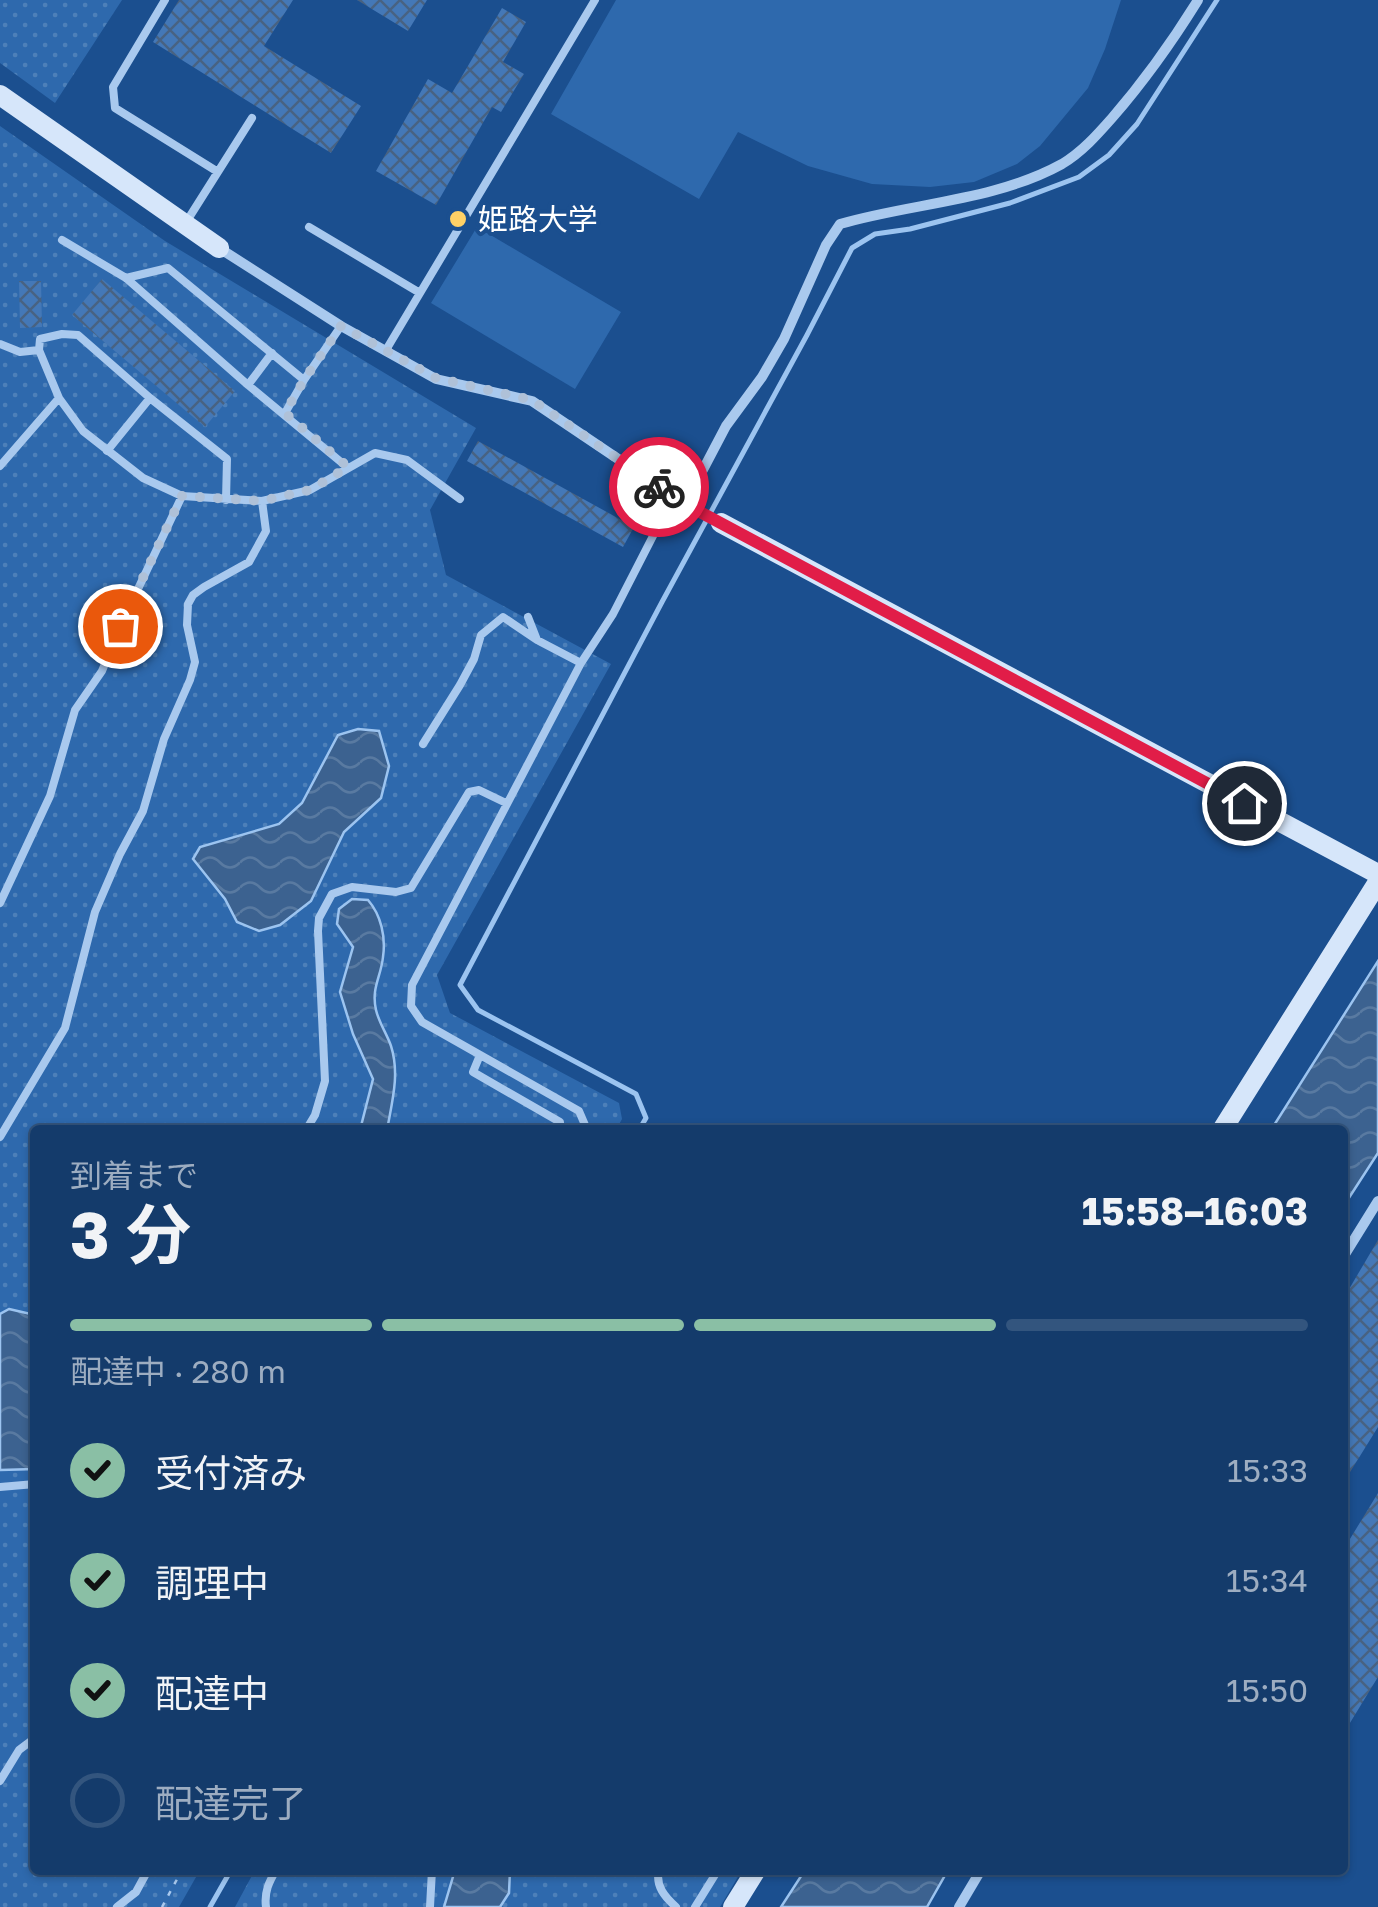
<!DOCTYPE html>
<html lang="ja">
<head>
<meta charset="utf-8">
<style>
	body { margin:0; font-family:"Golos Text","Noto Sans JP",sans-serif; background:#1d4271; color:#f1f3f6; height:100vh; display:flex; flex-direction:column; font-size:38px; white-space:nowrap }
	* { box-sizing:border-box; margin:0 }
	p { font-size:32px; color:#9dadc1 }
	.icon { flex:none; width:55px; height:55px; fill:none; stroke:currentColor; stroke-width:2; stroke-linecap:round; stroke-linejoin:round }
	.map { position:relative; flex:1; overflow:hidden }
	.side { position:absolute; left:30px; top:1125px; width:1318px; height:750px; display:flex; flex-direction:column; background:#143b6b; border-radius:10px; box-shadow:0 2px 8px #0004,0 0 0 2px #33557e }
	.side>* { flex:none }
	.pin { position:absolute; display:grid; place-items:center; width:85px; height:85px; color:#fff; margin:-42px; border:5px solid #fff; border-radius:50%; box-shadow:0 2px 10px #0007 }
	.courier { position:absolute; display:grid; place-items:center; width:100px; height:100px; margin:-50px; border:8px solid #e11d48; border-radius:50%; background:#fff; color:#222; box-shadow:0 2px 12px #0007 }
	.overview em { font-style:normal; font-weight:700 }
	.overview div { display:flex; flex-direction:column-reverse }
	.overview { display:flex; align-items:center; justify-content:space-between; height:170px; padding:0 40px }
	h1 { font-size:65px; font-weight:700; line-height:75px }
	.bar { display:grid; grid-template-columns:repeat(4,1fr); gap:15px 10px; align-content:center; height:120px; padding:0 40px }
	.bar i { height:12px; border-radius:8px; background:#33557e }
	.bar .current { background:#8abfa5 }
	.bar p { grid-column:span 4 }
	ol { padding:0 40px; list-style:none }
	li { display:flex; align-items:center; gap:30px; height:110px }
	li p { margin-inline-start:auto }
	li .icon { padding:10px; border-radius:50%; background:#8abfa5; color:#111; stroke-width:4 }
	li:last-child { color:#9dadc1 }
	li i { width:55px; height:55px; border:5px solid #33557e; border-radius:50% }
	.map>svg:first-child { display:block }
	.grass { fill:url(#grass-dots) }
	.green { fill:#2e69ad }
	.water { fill:url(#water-waves); stroke:#9cc4f0; stroke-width:2.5 }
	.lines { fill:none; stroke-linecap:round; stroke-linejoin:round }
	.stream { stroke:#9cc4f0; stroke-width:5 }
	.building { fill:url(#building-cross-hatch) }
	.path { stroke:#a9c9ee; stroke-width:2.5; stroke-dasharray:5 8; stroke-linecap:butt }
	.lane { stroke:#a9c9ee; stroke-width:8 }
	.street { stroke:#a9c9ee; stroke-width:10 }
	.secondary { stroke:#d6e6fa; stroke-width:20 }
	.done { stroke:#afc1d8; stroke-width:10; stroke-dasharray:0 18 }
	.route { stroke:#e11d48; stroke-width:12 }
	.poi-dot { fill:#ffd166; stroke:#1b4f8f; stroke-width:4 }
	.labels { text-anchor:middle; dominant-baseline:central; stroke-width:8; stroke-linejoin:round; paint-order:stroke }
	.poi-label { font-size:30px; fill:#fff; stroke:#1b4f8f; text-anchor:start }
</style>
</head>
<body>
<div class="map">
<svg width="1378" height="1907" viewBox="0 0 1378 1907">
	<defs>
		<pattern id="grass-dots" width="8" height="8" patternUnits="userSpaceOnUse" patternTransform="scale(2.5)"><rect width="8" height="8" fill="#2e69ad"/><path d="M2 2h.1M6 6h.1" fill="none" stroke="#4d80b9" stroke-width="1.8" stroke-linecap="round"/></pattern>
		<pattern id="water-waves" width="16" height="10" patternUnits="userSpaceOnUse" patternTransform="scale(2.5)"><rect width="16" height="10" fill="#3c6290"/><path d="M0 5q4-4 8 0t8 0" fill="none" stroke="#597aa1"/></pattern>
		<pattern id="building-cross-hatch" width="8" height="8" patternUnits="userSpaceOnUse" patternTransform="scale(2.5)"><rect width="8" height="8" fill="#4478b7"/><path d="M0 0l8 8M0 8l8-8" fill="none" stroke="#486282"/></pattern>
	</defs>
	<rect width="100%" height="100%" fill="#1b4f8f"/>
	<path class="grass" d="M0 0H122L55 103 0 63Z
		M0 126 165 241 476 428 430 510 446 575 611 664 437 975 450 1013 619 1103 622 1119 616 1130H35V1870H200L179 1907H0Z
		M255 1870H742L720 1907H235Z"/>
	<path class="green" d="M616 0H1121L1105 49 1088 88 1040 146 1017 164 974 182 930 187 872 184 808 166 738 132 699 199 551 114Z
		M477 227 621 312 575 389 431 303Z"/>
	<path class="water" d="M358 729 379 731 389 766 381 798 344 832 311 901 280 925 259 931 237 922 225 899 193 859 200 847 279 824 302 803 338 735Z
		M352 899 368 900C381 915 386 937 383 957 381 977 371 988 376 1010 379 1023 387 1034 391 1046 400 1074 392 1102 387 1130H360L373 1079 353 1034 340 992 353 947 337 924 339 909Z
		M1378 961V1153L1343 1207 1342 1130H1271Z
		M9 1309 35 1315V1469L0 1470V1314Z
		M455 1870H510L509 1893 500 1907H444Z
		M805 1870H948L927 1907H781Z"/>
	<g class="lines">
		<path class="stream" d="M639 1130 646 1118 636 1094 478 1010 460 985 662 602 807 335 852 248 875 234 910 229 1010 203 1079 177 1109 155 1137 124 1217 0
			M210 1907 231 1870"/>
	</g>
	<path class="building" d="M179 0H293L264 46 361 106 331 153 153 42Z
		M357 0H427L408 31Z
		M502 8 526 22 503 62 524 74 501 112 492 107 436 205 376 171 428 79 452 93Z
		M102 279 235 391 205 427 72 315Z
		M19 281H41L42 327 20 328Z
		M478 441 634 527 623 547 467 461Z
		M1378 1240V1427L1342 1485V1301Z
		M1378 1493V1677L1342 1736V1552Z"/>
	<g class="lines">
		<path class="path" d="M162 1907 182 1870"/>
		<path class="lane" d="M165 0 113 87 115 108 218 172
			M185 224 252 118
			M309 227 420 293
			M62 240 126 278 248 385 347 467
			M126 278 168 268 304 380
			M0 344 20 352 39 350
			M386 350 595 0
			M248 385 272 353
			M285 413 304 380 341 326
			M107 451 150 398
			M0 466 59 398
			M226 500 227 459 150 398 78 335 62 334 40 339 39 350 59 398 83 431 143 478 182 496 262 501 310 490 375 453 407 460 460 499
			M528 617 537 640 581 663 613 614 673 497
			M581 663 412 985 411 1006 422 1022 579 1111 585 1125 584 1130
			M423 744 460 685 474 659 481 635 503 617 537 640
			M0 903 50 796 75 710 102 671 120 627 182 496
			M480 1055 473 1072 560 1122V1130
			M306 1130 315 1115 325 1081 318 931 319 918 332 894 352 887 396 892 411 888 469 792 479 790 506 803
			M0 1137 65 1028 95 912 120 854 143 811 164 739 190 680 195 662 187 625 188 604 193 595 204 587 249 562 266 531 262 501
			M0 1487 35 1484
			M0 1781 19 1750 35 1738
			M659 1870C655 1886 665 1897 676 1907
			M117 1907 136 1892 148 1870
			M266 1907C264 1892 269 1882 276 1870
			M430 1907 432 1870
			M695 1907 718 1870"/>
		<path class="street" d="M219 248 341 326 436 379 532 401 685 504 720 523
			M685 504 726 426 762 377 784 339 826 245 840 224C912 203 995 201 1062 164 1082 152 1097 135 1112 118 1145 80 1172 42 1198 0
			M1342 1259 1378 1201
			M959 1907 981 1870"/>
		<path class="secondary" d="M0 95 219 248
			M721 523 1378 874
			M1222 1130 1378 882
			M733 1907 756 1870"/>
	</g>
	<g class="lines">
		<path class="done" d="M120 626 182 496 262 501 310 490 348 467 285 413 304 380 341 326 436 378 532 400 659 487"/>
		<path class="route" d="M659 487 685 504 1244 803"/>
	</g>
	<circle class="poi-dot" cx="458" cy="219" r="10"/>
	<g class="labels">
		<g class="poi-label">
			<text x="478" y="219">姫路大学</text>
		</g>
	</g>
</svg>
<div class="pin" style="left:120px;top:626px;background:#ea580c"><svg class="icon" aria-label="bag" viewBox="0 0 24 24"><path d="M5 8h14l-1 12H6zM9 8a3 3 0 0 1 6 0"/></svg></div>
<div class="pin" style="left:1244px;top:803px;background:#1f2937"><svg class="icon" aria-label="home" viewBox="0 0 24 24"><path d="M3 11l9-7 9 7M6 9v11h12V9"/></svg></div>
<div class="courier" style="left:659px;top:487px"><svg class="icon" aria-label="bike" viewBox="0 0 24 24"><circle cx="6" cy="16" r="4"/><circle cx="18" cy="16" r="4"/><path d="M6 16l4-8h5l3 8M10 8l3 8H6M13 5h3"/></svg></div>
<section class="side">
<div class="overview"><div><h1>3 分</h1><p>到着まで</p></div><em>15:58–16:03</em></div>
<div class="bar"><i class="current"></i><i class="current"></i><i class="current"></i><i></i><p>配達中 · 280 m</p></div>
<ol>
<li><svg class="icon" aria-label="check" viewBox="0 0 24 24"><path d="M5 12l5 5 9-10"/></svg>受付済み<p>15:33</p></li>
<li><svg class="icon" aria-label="check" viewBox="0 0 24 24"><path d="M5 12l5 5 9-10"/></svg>調理中<p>15:34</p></li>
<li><svg class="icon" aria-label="check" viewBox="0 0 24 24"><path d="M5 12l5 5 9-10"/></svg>配達中<p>15:50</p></li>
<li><i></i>配達完了</li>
</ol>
</section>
</div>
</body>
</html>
